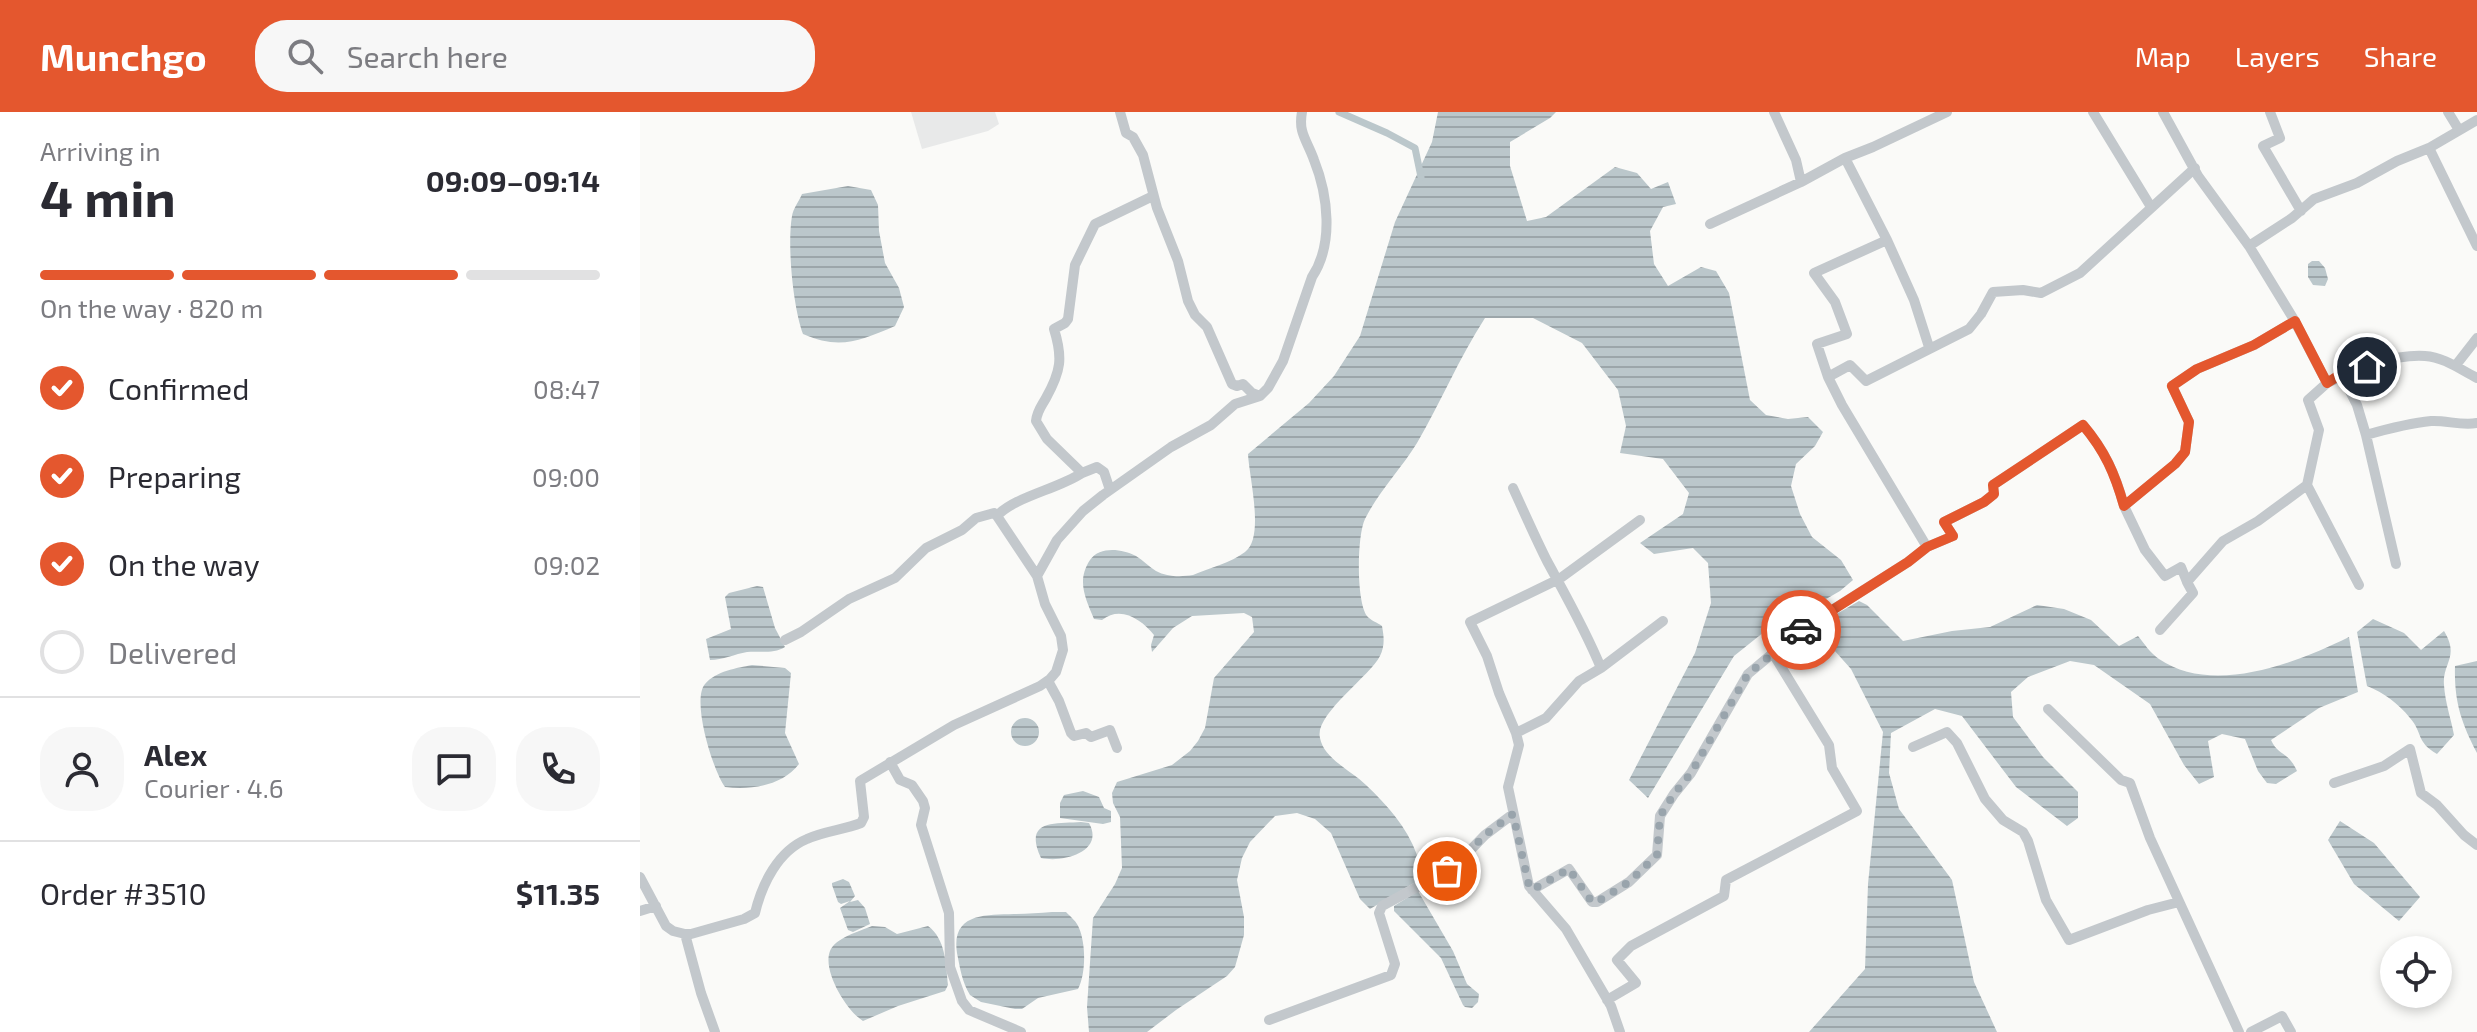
<!DOCTYPE html>
<html lang="en">
<head>
<meta charset="utf-8">
<style>
	body { margin:0; font-family:"Exo 2",sans-serif; background:#f7f7f7; color:#2b2b33; height:100vh; display:flex; flex-direction:column; font-size:30px; white-space:nowrap }
	* { box-sizing:border-box; margin:0 }
	p { font-size:26px; color:#7c7c81 }
	.icon { flex:none; width:44px; height:44px; fill:none; stroke:currentColor; stroke-width:2; stroke-linecap:round; stroke-linejoin:round }
	.map { position:relative; flex:1; overflow:hidden }
	.drawer { display:flex; flex-direction:column; background:#fff; width:640px }
	.drawer>* { flex:none }
	.buttons { position:absolute; left:1740px; top:824px; display:grid; gap:16px }
	.buttons a { display:grid; place-items:center; width:72px; height:72px; border-radius:50%; background:#fff; box-shadow:0 4px 12px #0003; font-size:40px }
	.pin { position:absolute; display:grid; place-items:center; width:68px; height:68px; color:#fff; margin:-34px; border:4px solid #fff; border-radius:50%; box-shadow:0 2px 8px #0007 }
	.courier { position:absolute; display:grid; place-items:center; width:80px; height:80px; margin:-40px; border:6px solid #e4572e; border-radius:50%; background:#fff; color:#222; box-shadow:0 2px 10px #0007 }
	.head em { font-style:normal; font-weight:700 }
	.head div { display:flex; flex-direction:column-reverse }
	.head { display:flex; align-items:center; justify-content:space-between; height:136px; padding:0 40px }
	h1 { font-size:52px; font-weight:700; line-height:60px }
	.bar { display:grid; grid-template-columns:repeat(4,1fr); gap:12px 8px; align-content:center; height:96px; padding:0 40px }
	.bar i { height:10px; border-radius:6px; background:#e1e1e2 }
	.bar .active { background:#e4572e }
	.bar p { grid-column:span 4 }
	.line { display:flex; align-items:center; gap:20px; padding:0 40px; border-top:2px solid #e1e1e2 }
	.line div { flex:1 }
	.round { display:grid; place-items:center; flex:none; width:84px; height:84px; border-radius:32px; background:#f7f7f7 }
	ol { padding:0 40px; list-style:none }
	li { display:flex; align-items:center; gap:24px; height:88px }
	li p { margin-inline-start:auto }
	li .icon { padding:8px; border-radius:50%; background:#e4572e; color:#fff; stroke-width:4 }
	li:last-child { color:#7c7c81 }
	li i { width:44px; height:44px; border:4px solid #e1e1e2; border-radius:50% }
	header { display:flex; align-items:center; gap:48px; box-sizing:border-box; height:112px; padding:0 40px; background:#e4572e; color:#fff }
	header strong { font-size:38px }
	nav { display:flex; gap:44px; margin-inline-start:auto; font-size:28px }
	.search { width:560px; height:72px; background:#f7f7f7; display:flex; align-items:center; gap:20px; box-sizing:border-box; padding:0 28px; border-radius:32px; color:#7c7c81; font-size:30px }
	main { display:flex; flex:1; min-height:0 }
	.map>svg:first-child { display:block }
	.built { fill:#e8e9e9 }
	.water { fill:url(#water-rules) }
	.lines { fill:none; stroke-linecap:round; stroke-linejoin:round }
	.canal { stroke:#bbc7cb; stroke-width:7 }
	.minor { stroke:#c3c8cc; stroke-width:10 }
	.done { stroke:#99a4ac; stroke-width:8; stroke-dasharray:0 14.4 }
	.route { stroke:#e4572e; stroke-width:10 }
</style>
</head>
<body>
<header>
<strong>Munchgo</strong>
<div class="search"><svg class="icon" aria-label="search" viewBox="0 0 24 24"><circle cx="10" cy="10" r="6"/><path d="M15 15l6 6"/></svg>Search here</div>
<nav><a>Map</a><a>Layers</a><a>Share</a></nav>
</header>
<main>
<section class="drawer">
<div class="head"><div><h1>4 min</h1><p>Arriving in</p></div><em>09:09–09:14</em></div>
<div class="bar"><i class="active"></i><i class="active"></i><i class="active"></i><i></i><p>On the way · 820 m</p></div>
<ol>
<li><svg class="icon" aria-label="check" viewBox="0 0 24 24"><path d="M5 12l5 5 9-10"/></svg>Confirmed<p>08:47</p></li>
<li><svg class="icon" aria-label="check" viewBox="0 0 24 24"><path d="M5 12l5 5 9-10"/></svg>Preparing<p>09:00</p></li>
<li><svg class="icon" aria-label="check" viewBox="0 0 24 24"><path d="M5 12l5 5 9-10"/></svg>On the way<p>09:02</p></li>
<li><i></i>Delivered</li>
</ol>
<div class="line" style="height:144px"><a class="round"><svg class="icon" aria-label="person" viewBox="0 0 24 24"><circle cx="12" cy="8" r="4"/><path d="M4 21q1-7 8-7t8 7"/></svg></a><div><b>Alex</b><p>Courier · 4.6</p></div><a class="round"><svg class="icon" aria-label="chat" viewBox="0 0 24 24"><path d="M4 5h16v11H9l-5 4z"/></svg></a><a class="round"><svg class="icon" aria-label="phone" viewBox="0 0 24 24"><path d="M5 4h4l2 5-3 2q2 4 5 5l2-3 5 2v4C11 20 4 13 5 4z"/></svg></a></div>
<div class="line" style="height:104px"><div>Order #3510</div><b>$11.35</b></div>
</section>
<div class="map">
<svg width="1837" height="920" viewBox="0 0 1837 920">
	<defs>
		<pattern id="water-rules" width="6" height="5" patternUnits="userSpaceOnUse" patternTransform="scale(2)"><rect width="6" height="5" fill="#bbc7cb"/><path d="M0 2.5h6" fill="none" stroke="#9ca6aa"/></pattern>
	</defs>
	<rect width="100%" height="100%" fill="#fafaf8"/>
	<path class="built" d="M271 0H355L359 12 348 19 282 37Z"/>
	<path class="water" d="M798 0H916L910 6 870 30V54L887 109 906 105 975 55 997 61 1011 77 1028 70 1036 92 1023 95 1010 119 1014 152 1028 174 1061 155 1076 159 1089 181 1110 288 1126 303 1148 307 1168 305 1183 320 1175 334 1156 352 1151 374 1160 402 1172 425 1201 448 1213 468 1200 479 1174 494 1188 507 1219 489 1227 493 1263 529 1312 519 1350 515 1397 493 1424 497 1451 508 1479 534 1498 524C1504 531 1510 541 1519 547 1573 584 1656 551 1709 525L1718 580 1679 596 1631 628C1638 644 1648 639 1657 659L1636 672 1627 671 1618 659 1605 627 1582 622 1568 629 1574 665 1559 672 1544 653 1510 592 1454 553 1430 549 1388 565 1371 580 1373 605 1403 645 1438 680V706L1427 714 1376 675 1322 604 1295 597 1251 621 1249 661 1259 697 1312 768 1334 870 1357 920H1169L1225 857 1228 772 1243 620 1211 557 1160 500 1124 520 1094 544 1008 686 989 668 1055 541 1071 491 1068 451 1053 436 1014 442 1000 431 1043 402 1049 381 1023 347 980 341 986 314 978 278 942 231 893 206H845C819 246 801 290 777 331 761 357 739 379 725 407 717 423 716 489 727 504 730 508 738 511 742 514 744 525 745 534 740 544 729 565 674 603 680 626 684 647 712 659 726 673 747 693 767 715 777 743 780 751 778 758 784 765L730 797 720 787 691 721 675 707 657 701 635 704 610 730 602 746 597 768 604 805V823L595 855 587 864 536 898 507 920H449L447 895 453 806 475 772 482 756 480 705 473 691 472 681 477 670 532 653 550 639 558 629 565 616 574 566 614 520 612 505 604 501 552 504 533 516 512 540 511 533 514 523C502 508 481 493 462 508L454 507C446 487 436 469 450 448 460 434 482 437 496 444 503 448 509 455 516 459 527 465 541 465 553 463 569 456 591 451 605 440 625 426 609 365 608 342L669 291 694 264 720 224 755 110 792 30Z
		M208 74 231 78 238 93 239 119 245 151 259 176 264 195 255 214C220 229 199 238 163 222 153 195 147 133 152 104 153 97 159 89 162 82Z
		M1672 149H1679L1685 156 1688 167 1685 174 1673 173 1668 165V152Z
		M117 474 123 475 135 516 145 535C134 542 120 539 107 540 95 542 83 548 70 548L66 527 91 517 85 485 89 481Z
		M1733 507 1764 521 1781 538 1804 519C1820 545 1802 551 1804 573 1805 590 1811 607 1814 623L1797 642C1776 630 1783 621 1770 606 1758 591 1744 581 1727 574L1717 520Z
		M1837 549V641C1821 610 1814 589 1815 554Z
		M112 553 145 556 151 561 145 621 159 652C142 674 111 678 85 675 73 659 51 588 65 572 76 559 97 556 112 553Z
		M371 620a14 14 0 1 1 28 0a14 14 0 1 1-28 0Z
		M443 679 459 685 464 696 471 699V710L463 712 420 706V691L424 683Z
		M1700 709 1734 731 1780 785 1759 809 1714 772 1688 728Z
		M441 710 449 711C465 740 423 751 401 746 383 707 415 712 441 710Z
		M203 767 209 770 215 784 210 790 218 788 225 796 230 812 213 820 208 818 200 796 210 789 201 792 198 790 192 773V771Z
		M778 779 813 839 827 872 839 882 838 890 832 896 825 895 823 893 801 846 754 799V794Z
		M412 800H426C431 805 437 810 439 816 446 832 446 862 438 877L398 886 382 897H375L341 890 330 883C322 870 320 856 317 841 311 801 345 803 374 802 386 802 399 801 412 800Z
		M232 814 245 815 257 822 288 814C306 827 306 853 308 873L305 879 258 894 223 909C207 899 182 859 190 839 195 826 220 819 232 814Z"/>
	<g class="lines">
		<path class="canal" d="M699 0 747 21 775 36 781 65"/>
		<path class="minor" d="M480 0 486 21 493 25 503 43 517 96 538 149 548 189 555 203 567 215 592 272 597 274 603 272 612 281 620 284
			M1134 0 1156 48 1161 70 1205 46
			M1307 0 1233 35 1205 46 1247 128 1174 161 1195 190 1207 222 1177 232 1188 265 1210 253 1226 269 1329 217 1341 202 1353 180 1383 178 1401 181 1440 161 1555 56
			M1453 0 1511 95
			M1523 0 1558 64 1609 134 1653 206 1687 271C1715 257 1752 242 1785 244 1804 245 1821 258 1837 266
			M1630 0 1640 26 1623 34 1661 99
			M1808 0 1819 18
			M1789 36 1837 8
			M1070 112 1161 70
			M1247 128 1274 188 1289 235
			M1609 134 1652 106 1674 87 1717 71 1757 49 1789 36 1837 134
			M1816 253 1837 226
			M1701 262 1717 293 1726 323 1756 452
			M1188 265 1202 293 1287 435
			M1687 271 1668 288 1679 318 1667 373 1719 473
			M1726 323C1747 317 1769 311 1791 309 1806 308 1821 314 1837 311
			M442 361 457 355 464 360 470 378
			M873 376C884 400 895 425 907 449 926 484 946 519 961 556L939 569 906 606 876 621 859 581 847 544 830 510 917 468 922 465 1000 408
			M397 464 357 404C374 385 418 377 442 361L407 327 396 309C397 299 401 295 406 286 421 259 423 246 414 217L425 211 428 207 435 153 455 112 513 84
			M1547 470 1541 455 1525 464 1505 438 1484 394 1535 352 1545 340 1549 310 1532 274 1557 257 1614 233 1655 209
			M1520 518 1553 481 1547 470 1583 429 1618 409 1667 373
			M145 528 161 520 209 487 255 466 286 436 322 418 336 406 354 401 357 404
			M961 556 1023 509
			M408 569 419 589 431 621 434 624 446 621 451 625 470 618 477 636
			M1408 597 1481 668 1490 671 1510 726 1599 920
			M876 621 879 633 868 675 889 774 926 817 971 894 980 920
			M1273 635 1307 620 1317 631 1345 687 1363 708 1383 720 1388 729 1406 788 1429 828 1508 798 1539 790
			M250 650 260 668 272 673 283 689 285 696 281 713 309 801 310 855 322 889 329 898 381 920
			M1694 671 1744 654 1770 637 1781 681 1797 693 1824 723 1837 733
			M0 765 26 814 33 819 45 822 61 881 75 920
			M892 778 929 757 952 790H957L989 770 1017 743 1020 704 1034 682 1051 661 1108 562 1162 517 1268 450 1287 435 1313 424 1304 410 1344 390 1354 382 1353 373 1443 313C1465 339 1475 361 1484 394
			M0 799 16 794
			M45 822H51L104 807 115 801C122 772 138 739 167 727 184 719 203 718 221 711L224 705 220 669 314 613 400 574 410 567 416 560 423 538 421 524 405 492 397 464 417 428 443 399 463 383 531 335 571 313 595 292 620 284 628 276 643 249 672 165C694 132 688 83 674 48 667 28 658 21 662 0
			M967 888 996 871 977 848 991 834 1084 784 1086 768 1217 699 1192 656 1189 633 1132 540
			M629 908 751 863 755 852 739 801 742 794 814 755 845 723 873 702
			M1611 920 1642 904 1651 920"/>
	</g>
	<g class="lines">
		<path class="done" d="M807 759 814 755 845 723 873 702 889 774 892 778 929 757 952 790H957L989 770 1017 743 1020 704 1034 682 1051 661 1108 562 1161 518"/>
		<path class="route" d="M1161 518 1268 450 1287 435 1313 424 1304 410 1344 390 1354 382 1353 373 1443 313C1465 339 1475 362 1484 394L1535 352 1545 340 1549 310 1532 274 1557 257 1614 233 1655 209 1687 271 1701 262 1727 255"/>
	</g>
</svg>
<div class="buttons">
<a><svg class="icon" aria-label="locate" viewBox="0 0 24 24"><circle cx="12" cy="12" r="6"/><path d="M12 2v4M12 18v4M2 12h4M18 12h4"/></svg></a>
</div>
<div class="pin" style="left:807px;top:759px;background:#ea580c"><svg class="icon" aria-label="bag" viewBox="0 0 24 24"><path d="M5 8h14l-1 12H6zM9 8a3 3 0 0 1 6 0"/></svg></div>
<div class="pin" style="left:1727px;top:255px;background:#1f2937"><svg class="icon" aria-label="home" viewBox="0 0 24 24"><path d="M3 11l9-7 9 7M6 9v11h12V9"/></svg></div>
<div class="courier" style="left:1161px;top:518px"><svg class="icon" aria-label="car" viewBox="0 0 24 24"><path d="M5 17H2v-5l4-1 3-4h7l3 4 3 1v5h-3M9 17h6M6 11h13"/><circle cx="7" cy="17" r="2"/><circle cx="17" cy="17" r="2"/></svg></div>
</div>
</main>
</body>
</html>
